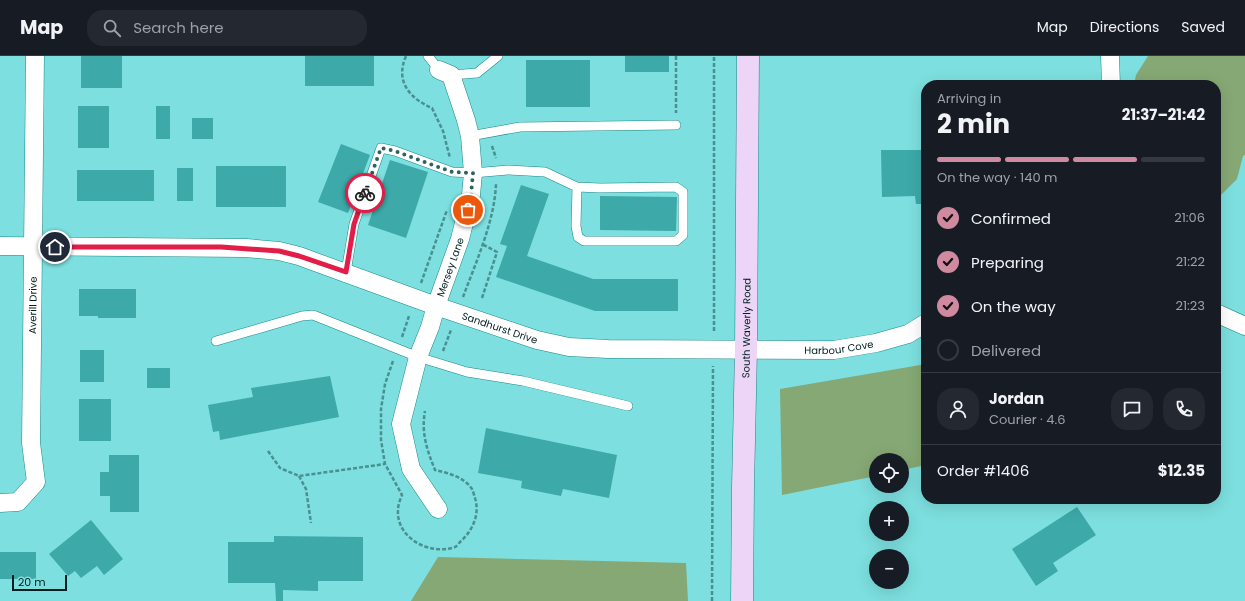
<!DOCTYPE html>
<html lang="en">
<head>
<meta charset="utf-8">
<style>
	body { margin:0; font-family:Poppins,sans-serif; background:#242831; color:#f1f3f6; height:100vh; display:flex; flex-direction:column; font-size:15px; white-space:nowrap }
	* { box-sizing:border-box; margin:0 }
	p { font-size:13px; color:#9ea1a6 }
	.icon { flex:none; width:22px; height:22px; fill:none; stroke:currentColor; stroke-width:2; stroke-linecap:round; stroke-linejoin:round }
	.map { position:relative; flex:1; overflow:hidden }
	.drawer { position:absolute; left:921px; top:24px; width:300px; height:424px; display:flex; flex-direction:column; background:#171b24; border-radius:16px; box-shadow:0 4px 16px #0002 }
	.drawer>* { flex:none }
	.tools { position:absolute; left:869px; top:397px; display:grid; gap:8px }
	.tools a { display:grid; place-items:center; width:40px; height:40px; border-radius:50%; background:#171b24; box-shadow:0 4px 16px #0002; font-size:20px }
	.scale { position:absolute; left:12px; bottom:10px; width:55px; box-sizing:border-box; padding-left:4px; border:2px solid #001f1f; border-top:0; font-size:11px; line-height:14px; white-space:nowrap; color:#001f1f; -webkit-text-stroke:3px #7ddfdf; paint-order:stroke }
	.pin { position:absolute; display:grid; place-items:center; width:34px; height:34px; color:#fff; margin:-17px; border:2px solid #fff; border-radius:50%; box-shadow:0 1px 4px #0007 }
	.courier { position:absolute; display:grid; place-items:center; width:40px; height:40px; margin:-20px; border:3px solid #e11d48; border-radius:50%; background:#fff; color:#222; box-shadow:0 1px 5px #0007 }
	.summary em { font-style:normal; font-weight:700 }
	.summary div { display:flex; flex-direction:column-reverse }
	.summary { display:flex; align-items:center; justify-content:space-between; height:68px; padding:0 16px }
	h1 { font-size:26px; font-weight:700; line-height:30px }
	.bar { display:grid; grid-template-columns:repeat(4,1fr); gap:6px 4px; align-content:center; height:48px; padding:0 16px }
	.bar i { height:5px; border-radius:3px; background:#363941 }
	.bar .active { background:#cf8aa0 }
	.bar p { grid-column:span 4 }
	.line { display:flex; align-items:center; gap:10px; padding:0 16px; border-top:1px solid #363941 }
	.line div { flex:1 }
	.round { display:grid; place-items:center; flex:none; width:42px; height:42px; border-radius:16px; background:#242831 }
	ol { padding:0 16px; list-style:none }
	li { display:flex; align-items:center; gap:12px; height:44px }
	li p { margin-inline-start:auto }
	li .icon { padding:4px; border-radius:50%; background:#cf8aa0; color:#111; stroke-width:4 }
	li:last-child { color:#9ea1a6 }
	li i { width:22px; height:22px; border:2px solid #363941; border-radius:50% }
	header { display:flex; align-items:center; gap:24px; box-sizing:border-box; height:56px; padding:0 20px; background:#171b24; border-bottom:1px solid #363941 }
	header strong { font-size:19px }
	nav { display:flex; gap:22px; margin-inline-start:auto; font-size:14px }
	.search { width:280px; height:36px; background:#242831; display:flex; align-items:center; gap:10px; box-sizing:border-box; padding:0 14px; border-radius:16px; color:#9ea1a6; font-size:15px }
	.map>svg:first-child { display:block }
	.green { fill:#86a874 }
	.building { fill:#3da9a9 }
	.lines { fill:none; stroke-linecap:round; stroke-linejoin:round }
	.lane-casing { stroke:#188989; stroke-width:10 }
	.street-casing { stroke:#188989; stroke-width:19 }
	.secondary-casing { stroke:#188989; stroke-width:23 }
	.path { stroke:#4a9090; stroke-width:2.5; stroke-dasharray:4 2; stroke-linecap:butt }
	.lane { stroke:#fff; stroke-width:9 }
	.street { stroke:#fff; stroke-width:18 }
	.secondary { stroke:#ecd5f6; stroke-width:22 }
	.done { stroke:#2c6262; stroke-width:4; stroke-dasharray:0 7.2 }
	.route { stroke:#e11d48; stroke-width:5 }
	.labels { text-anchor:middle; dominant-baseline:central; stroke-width:3; stroke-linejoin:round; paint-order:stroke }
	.street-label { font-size:10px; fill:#001f1f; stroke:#7ddfdf }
</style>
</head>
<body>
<header>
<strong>Map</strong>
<div class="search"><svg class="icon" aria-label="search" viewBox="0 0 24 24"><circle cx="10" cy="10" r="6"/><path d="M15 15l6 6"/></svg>Search here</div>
<nav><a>Map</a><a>Directions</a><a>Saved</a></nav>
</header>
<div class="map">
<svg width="1245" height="545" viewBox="0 0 1245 545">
	<rect width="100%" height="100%" fill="#7ddfdf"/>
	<path class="green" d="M1148 0H1245V99L1243 100 1237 123 1220 140H1216V29H1134L1136 19Z
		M926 308V409L902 414V404H876V420L782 439 780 333Z
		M438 501 686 507 688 545H411Z"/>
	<path class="building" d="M81 0H122V32H81Z
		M305 0H374V30H305Z
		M625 0H669V16H625Z
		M526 4H590V51H526Z
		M78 50H109V92H78Z
		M156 50H170V83H156Z
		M192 62H213V83H192Z
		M341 88 370 99 348 157 318 146Z
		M881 94H926V148H916L915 140 882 141Z
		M390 104 428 116 406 182 368 169Z
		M216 110H286V151H216Z
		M177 112H193V145H177Z
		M77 114H154V145H77Z
		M521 129 549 138 527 200 593 223H678V255H595L496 221 507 190 500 188Z
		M600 140 677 141 676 175 600 174Z
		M79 233H136V262H98V260H79Z
		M80 294H104V326H80Z
		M147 312H170V332H147Z
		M330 320 339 361 220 384 219 375 213 376 208 349 253 341 251 332Z
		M79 343H111V385H79Z
		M486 372 617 399 609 442 563 433 561 440 521 432 522 425 478 417Z
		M109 399H139V456H110V440H100V416H109Z
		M1077 451 1096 479 1053 507 1058 515 1036 530 1012 493Z
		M91 464 123 503 104 519 97 510 81 522 75 515 68 520 49 498Z
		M274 480 363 481V525H318V535L283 534V545H276L275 527H228V486H274Z
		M0 496H36V523H0Z"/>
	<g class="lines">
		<defs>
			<path id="lane" d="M428 0 439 14
				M451 19 477 17 498 0
				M470 80 520 71 676 69
				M346 216 354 168 381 92 395 95 452 116 473 117 508 114 545 116 577 131 600 132 676 131 683 136V179L676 185H584L578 181 576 170 577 131
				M216 285 302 260 313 259 418 301 467 316 523 325 628 350"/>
			<g id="street">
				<path d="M1110 0 1111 29"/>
				<path id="s1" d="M0 190 246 192 279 195 299 200 436 250 537 284 569 291 608 293 834 294 876 287 908 278 926 267"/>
				<path d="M1216 257 1245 270"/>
				<path id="s2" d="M0 447 18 446 36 426 31 387 35 0"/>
				<path id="s3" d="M438 453 411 413 401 368 418 301 430 271 436 250 460 183 471 139 473 117 470 80 466 64 451 19 439 14"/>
			</g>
			<g id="secondary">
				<path id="s4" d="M742 545 743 431 746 293 748 0"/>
			</g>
		</defs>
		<use href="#lane" class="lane-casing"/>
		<use href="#street" class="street-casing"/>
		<use href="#secondary" class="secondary-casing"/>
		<path class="path" d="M406 0C395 25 409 42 432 52L443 75 450 102
			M676 0V57
			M492 90 496 102
			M421 227 447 154
			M463 241C476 206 495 164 496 127
			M482 242 497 196 482 188
			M714 275V0
			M402 281 409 260
			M443 295 451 274
			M393 305 385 328 381 353V384L385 408 402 439C400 444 398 449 398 454 396 482 430 500 455 491 457 490 459 487 461 485 473 474 480 458 475 442 474 439 473 435 472 433 464 421 448 417 435 414 427 394 421 377 425 355
			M268 395 280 412 299 420 385 408
			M299 420 306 433 311 467
			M712 545 713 310"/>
		<use href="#lane" class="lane"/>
		<use href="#street" class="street"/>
		<use href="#secondary" class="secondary"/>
	</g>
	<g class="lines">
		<path class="done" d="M365 137 381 92 395 95 452 116 473 117 471 139 468 154"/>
		<path class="route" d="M55 191H221L279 195 299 200 346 216 354 168 365 137"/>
	</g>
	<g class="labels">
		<g class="street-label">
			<text stroke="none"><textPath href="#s3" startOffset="259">Mersey Lane</textPath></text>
			<text stroke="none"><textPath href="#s2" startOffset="222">Averill Drive</textPath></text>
			<text stroke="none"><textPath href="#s1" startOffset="513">Sandhurst Drive</textPath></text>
			<text stroke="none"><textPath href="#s4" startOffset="273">South Waverly Road</textPath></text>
			<text stroke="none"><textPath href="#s1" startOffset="855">Harbour Cove</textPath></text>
		</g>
	</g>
</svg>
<div class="tools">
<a><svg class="icon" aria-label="locate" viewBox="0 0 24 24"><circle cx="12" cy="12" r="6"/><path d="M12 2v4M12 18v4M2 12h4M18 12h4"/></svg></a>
<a>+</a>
<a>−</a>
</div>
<div class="scale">20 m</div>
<div class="pin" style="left:468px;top:154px;background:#ea580c"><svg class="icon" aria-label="bag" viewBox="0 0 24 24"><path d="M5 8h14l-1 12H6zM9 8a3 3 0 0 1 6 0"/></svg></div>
<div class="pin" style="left:55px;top:191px;background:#1f2937"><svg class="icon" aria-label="home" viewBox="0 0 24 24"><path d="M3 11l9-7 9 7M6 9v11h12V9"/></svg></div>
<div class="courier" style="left:365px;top:137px"><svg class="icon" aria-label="bike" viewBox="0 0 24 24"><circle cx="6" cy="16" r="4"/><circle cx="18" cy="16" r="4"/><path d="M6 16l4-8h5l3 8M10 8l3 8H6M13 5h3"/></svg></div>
<section class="drawer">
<div class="summary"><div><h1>2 min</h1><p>Arriving in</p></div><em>21:37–21:42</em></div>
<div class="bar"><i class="active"></i><i class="active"></i><i class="active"></i><i></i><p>On the way · 140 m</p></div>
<ol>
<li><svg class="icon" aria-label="check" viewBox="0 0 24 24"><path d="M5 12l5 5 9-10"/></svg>Confirmed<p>21:06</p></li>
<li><svg class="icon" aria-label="check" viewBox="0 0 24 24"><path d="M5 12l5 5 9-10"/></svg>Preparing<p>21:22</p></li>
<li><svg class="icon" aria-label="check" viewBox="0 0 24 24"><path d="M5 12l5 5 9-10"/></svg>On the way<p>21:23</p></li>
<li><i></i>Delivered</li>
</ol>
<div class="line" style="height:72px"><a class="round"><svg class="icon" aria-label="person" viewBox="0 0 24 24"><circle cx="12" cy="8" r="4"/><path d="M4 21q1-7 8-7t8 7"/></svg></a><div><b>Jordan</b><p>Courier · 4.6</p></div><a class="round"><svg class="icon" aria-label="chat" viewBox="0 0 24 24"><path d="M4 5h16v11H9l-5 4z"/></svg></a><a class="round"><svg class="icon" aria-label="phone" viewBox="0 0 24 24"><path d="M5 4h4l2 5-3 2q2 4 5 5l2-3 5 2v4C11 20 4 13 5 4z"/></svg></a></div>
<div class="line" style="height:52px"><div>Order #1406</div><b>$12.35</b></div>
</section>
</div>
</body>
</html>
